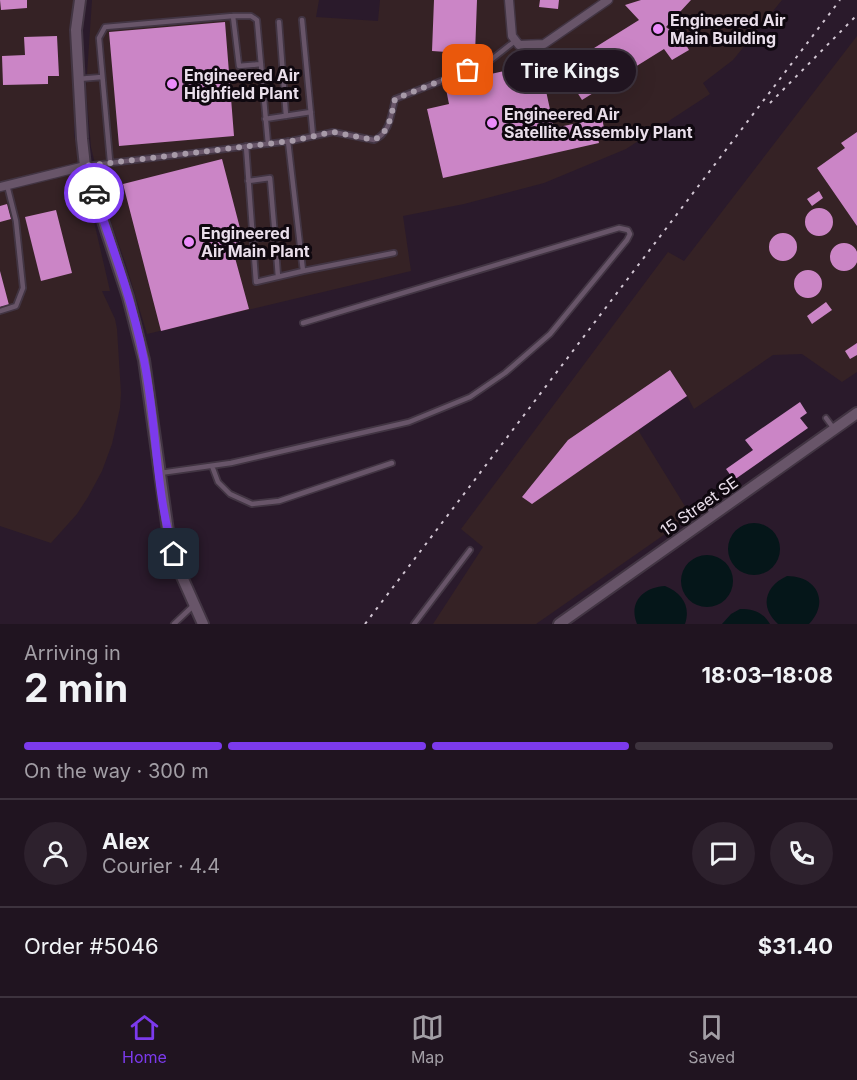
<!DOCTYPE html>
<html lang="en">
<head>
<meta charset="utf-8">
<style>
	body { margin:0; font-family:Inter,sans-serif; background:#2d212d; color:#f1f3f6; height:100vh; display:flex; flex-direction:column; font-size:22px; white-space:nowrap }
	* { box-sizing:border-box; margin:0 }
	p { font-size:20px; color:#a29ea5 }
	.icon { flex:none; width:33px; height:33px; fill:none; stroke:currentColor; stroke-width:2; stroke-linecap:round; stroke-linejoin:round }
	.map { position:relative; height:624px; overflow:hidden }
	.panel { display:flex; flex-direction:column; background:#201420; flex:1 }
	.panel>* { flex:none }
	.pin { position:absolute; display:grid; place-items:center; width:51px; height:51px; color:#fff; margin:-26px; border-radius:12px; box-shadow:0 3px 9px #0006 }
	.courier { position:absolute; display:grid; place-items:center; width:60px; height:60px; margin:-30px; border:4px solid #7c3aed; border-radius:50%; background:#fff; color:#222; box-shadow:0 2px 8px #0007 }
	.bubble { position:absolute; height:42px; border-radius:21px; background:#201420; box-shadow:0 6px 24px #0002,0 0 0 2px #3d333e; font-size:20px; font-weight:700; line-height:42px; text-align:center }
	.head em { font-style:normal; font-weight:700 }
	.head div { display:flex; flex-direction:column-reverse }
	.head { display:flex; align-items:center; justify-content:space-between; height:102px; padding:0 24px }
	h1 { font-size:39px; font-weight:700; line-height:45px }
	.bar { display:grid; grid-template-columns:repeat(4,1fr); gap:9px 6px; align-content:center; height:72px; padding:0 24px }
	.bar i { height:8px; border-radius:4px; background:#3d333e }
	.bar .selected { background:#7c3aed }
	.bar p { grid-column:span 4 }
	.line { display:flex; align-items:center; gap:15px; padding:0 24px; border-top:2px solid #3d333e }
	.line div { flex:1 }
	.round { display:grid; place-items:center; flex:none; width:63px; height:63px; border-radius:32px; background:#2d212d }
	.tabs { display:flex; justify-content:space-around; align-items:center; height:84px; border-top:2px solid #3d333e; background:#201420; font-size:16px; color:#a29ea5 }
	.tabs a { display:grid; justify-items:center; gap:3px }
	.tabs .selected { color:#7c3aed }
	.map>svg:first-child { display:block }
	.industrial { fill:#352225 }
	.water { fill:#051619 }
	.building { fill:#cb85c6 }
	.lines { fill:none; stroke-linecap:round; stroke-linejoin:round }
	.service-casing { stroke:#423543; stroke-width:8 }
	.minor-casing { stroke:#423543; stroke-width:11 }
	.tertiary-casing { stroke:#423543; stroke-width:14 }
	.service { stroke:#685569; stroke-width:4.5 }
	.minor { stroke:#685569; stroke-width:8 }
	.tertiary { stroke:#685569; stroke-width:10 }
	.rail { stroke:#d2c6d3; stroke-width:2; stroke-dasharray:3 6; stroke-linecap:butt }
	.done { stroke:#a79aa8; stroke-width:6; stroke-dasharray:0 10.8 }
	.route { stroke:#7c3aed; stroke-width:8 }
	.poi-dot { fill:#ec8cfb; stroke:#0f080f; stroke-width:2 }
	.labels { text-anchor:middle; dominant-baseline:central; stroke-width:6; stroke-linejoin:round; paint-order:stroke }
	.poi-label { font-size:16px; font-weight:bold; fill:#eadfeb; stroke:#0f080f; text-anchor:start }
	.street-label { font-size:16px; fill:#eadfeb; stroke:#0f080f }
</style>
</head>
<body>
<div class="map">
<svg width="857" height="624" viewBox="0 0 857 624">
	<rect width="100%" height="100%" fill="#2a1a2b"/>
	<path class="industrial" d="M0 0H77L74 10V135L110 291H102L115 319 117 329 121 393 120 408 112 444 102 471 88 497 77 514 51 543 0 526Z
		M92 0H319L316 17 378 21 380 0H782L733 60 703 83 710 94 626 149 544 183 464 204 403 216 411 271 147 334 126 265 104 202 91 147 86 89Z
		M857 36V372L842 382 802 354 773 355 694 409 687 396 638 430 691 516 536 624H433L483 547 461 529 668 252 684 261Z"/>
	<path class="water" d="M728 549a26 26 0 1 1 52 0a26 26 0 1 1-52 0Z
		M681 581a26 26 0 1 1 52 0a26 26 0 1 1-52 0Z
		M787 576C817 576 830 602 809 624H778C759 607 765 586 787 576Z
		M665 586C682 593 691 606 685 624H637C628 602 644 587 665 586Z
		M740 609C753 609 763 612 770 624H722L731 614Z"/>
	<path class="building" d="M0 0H27V8L1 10Z
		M434 0H477L475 54 432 51Z
		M540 0H559L558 9 539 7Z
		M641 0H691L666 27 674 33 678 31 689 50 672 60 664 49 582 100 562 68 639 20 625 5Z
		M225 22 234 136 119 146 109 32Z
		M57 36 59 76H48V84L3 85 2 56 25 55 24 37Z
		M540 63 554 128 602 118 604 128 596 130 599 143 443 178 427 109 449 104 445 84Z
		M857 132V226L817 168 845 148 841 143Z
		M222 159 241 232 238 233 243 252 234 254 249 309 161 331 123 184Z
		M819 191 823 198 812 206 807 199Z
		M7 204 11 219 0 222V206Z
		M805 222a14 14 0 1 1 28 0a14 14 0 1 1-28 0Z
		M56 210 72 273 41 281 25 217Z
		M769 247a14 14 0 1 1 28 0a14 14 0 1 1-28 0Z
		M830 257a14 14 0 1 1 28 0a14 14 0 1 1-28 0Z
		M794 284a14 14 0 1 1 28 0a14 14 0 1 1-28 0Z
		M0 271 9 305 0 307Z
		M826 302 832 310 812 324 807 316Z
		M857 343V355L850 359 845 351Z
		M670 370 687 396 532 504 522 497 568 440Z
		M800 402 807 413 800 418 808 428 734 480 726 469 753 450 745 440Z"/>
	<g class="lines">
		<defs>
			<path id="service" d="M233 16 239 66 261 64
				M302 20 313 136
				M279 22 286 116
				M78 79 102 77
				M265 119 311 112
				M246 146 256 282 303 271 288 141
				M110 161 99 38 105 27 233 16H251L257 20 268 144
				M86 166 291 141 333 132 374 140C390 133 391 115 395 99L487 63 515 41
				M248 181 270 178 275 237 252 239
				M275 237 278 277
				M303 271 394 253
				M0 311 16 306 23 288 16 221 7 185
				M826 418 834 429
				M212 466 218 482 230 494 252 504 279 501 392 463
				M160 473 231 463 409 422 470 397 505 373 550 334 627 240 630 234 628 230 619 228 303 323
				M705 503 714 515
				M174 624 193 606
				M414 624 470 550"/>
			<path id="minor" d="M509 0 512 36 519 45 544 44 608 0
				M0 187 85 166"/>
			<path id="tertiary" d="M80 0 76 30 82 139 85 166 128 297 144 360 169 538 179 570 203 624
				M559 624 857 413"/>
		</defs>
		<use href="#service" class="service-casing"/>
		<use href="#minor" class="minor-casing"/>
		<use href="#tertiary" class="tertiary-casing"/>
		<use href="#service" class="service"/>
		<use href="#minor" class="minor"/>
		<use href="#tertiary" class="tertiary"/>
		<path class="rail" d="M770 103 857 15
			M365 624 840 0"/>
	</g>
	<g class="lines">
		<path class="done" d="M94 193 85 166 291 141 333 132 374 140C390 132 391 115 395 99L468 70"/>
		<path class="route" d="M94 193C113 248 133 303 144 360 157 424 155 491 174 554"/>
	</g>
	<g class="poi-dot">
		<circle cx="658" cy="29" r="6"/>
		<circle cx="172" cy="84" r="6"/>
		<circle cx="492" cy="123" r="6"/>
		<circle cx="189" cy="242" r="6"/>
	</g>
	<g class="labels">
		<g class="poi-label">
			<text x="670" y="20">Engineered Air<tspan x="670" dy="18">Main Building</tspan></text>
			<text x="184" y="75">Engineered Air<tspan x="184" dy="18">Highfield Plant</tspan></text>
			<text x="504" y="114">Engineered Air<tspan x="504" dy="18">Satellite Assembly Plant</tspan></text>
			<text x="201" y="233">Engineered<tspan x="201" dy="18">Air Main Plant</tspan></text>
		</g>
		<g class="street-label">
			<text transform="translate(699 506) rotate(-35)">15 Street SE</text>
		</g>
	</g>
</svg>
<div class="pin" style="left:468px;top:70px;background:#ea580c"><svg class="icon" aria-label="bag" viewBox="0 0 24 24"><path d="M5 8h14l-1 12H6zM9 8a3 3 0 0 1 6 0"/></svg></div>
<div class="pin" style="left:174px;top:554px;background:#1f2937"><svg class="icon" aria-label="home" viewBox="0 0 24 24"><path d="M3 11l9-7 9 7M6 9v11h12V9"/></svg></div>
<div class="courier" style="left:94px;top:193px"><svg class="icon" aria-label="car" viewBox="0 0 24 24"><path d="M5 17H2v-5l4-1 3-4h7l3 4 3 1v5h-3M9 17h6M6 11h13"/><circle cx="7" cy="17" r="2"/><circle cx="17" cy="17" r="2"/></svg></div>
<div class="bubble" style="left:504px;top:50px;width:132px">Tire Kings</div>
</div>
<section class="panel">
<div class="head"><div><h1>2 min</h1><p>Arriving in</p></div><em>18:03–18:08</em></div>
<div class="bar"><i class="selected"></i><i class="selected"></i><i class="selected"></i><i></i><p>On the way · 300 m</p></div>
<div class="line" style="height:108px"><a class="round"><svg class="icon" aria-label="person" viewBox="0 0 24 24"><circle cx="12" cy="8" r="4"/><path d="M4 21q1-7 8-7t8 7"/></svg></a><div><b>Alex</b><p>Courier · 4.4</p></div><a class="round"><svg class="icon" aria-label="chat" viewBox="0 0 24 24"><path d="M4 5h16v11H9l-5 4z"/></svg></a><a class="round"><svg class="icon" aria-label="phone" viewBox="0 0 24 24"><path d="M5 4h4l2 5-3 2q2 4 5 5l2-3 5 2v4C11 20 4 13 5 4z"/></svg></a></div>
<div class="line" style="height:78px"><div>Order #5046</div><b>$31.40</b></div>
</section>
<nav class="tabs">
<a class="selected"><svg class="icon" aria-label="home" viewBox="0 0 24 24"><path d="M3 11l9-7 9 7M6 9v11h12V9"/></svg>Home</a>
<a><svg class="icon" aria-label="map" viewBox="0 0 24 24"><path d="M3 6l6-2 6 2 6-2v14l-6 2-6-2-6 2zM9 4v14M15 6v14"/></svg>Map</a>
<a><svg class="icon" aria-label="saved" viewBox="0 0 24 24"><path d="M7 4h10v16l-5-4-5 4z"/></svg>Saved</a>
</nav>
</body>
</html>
